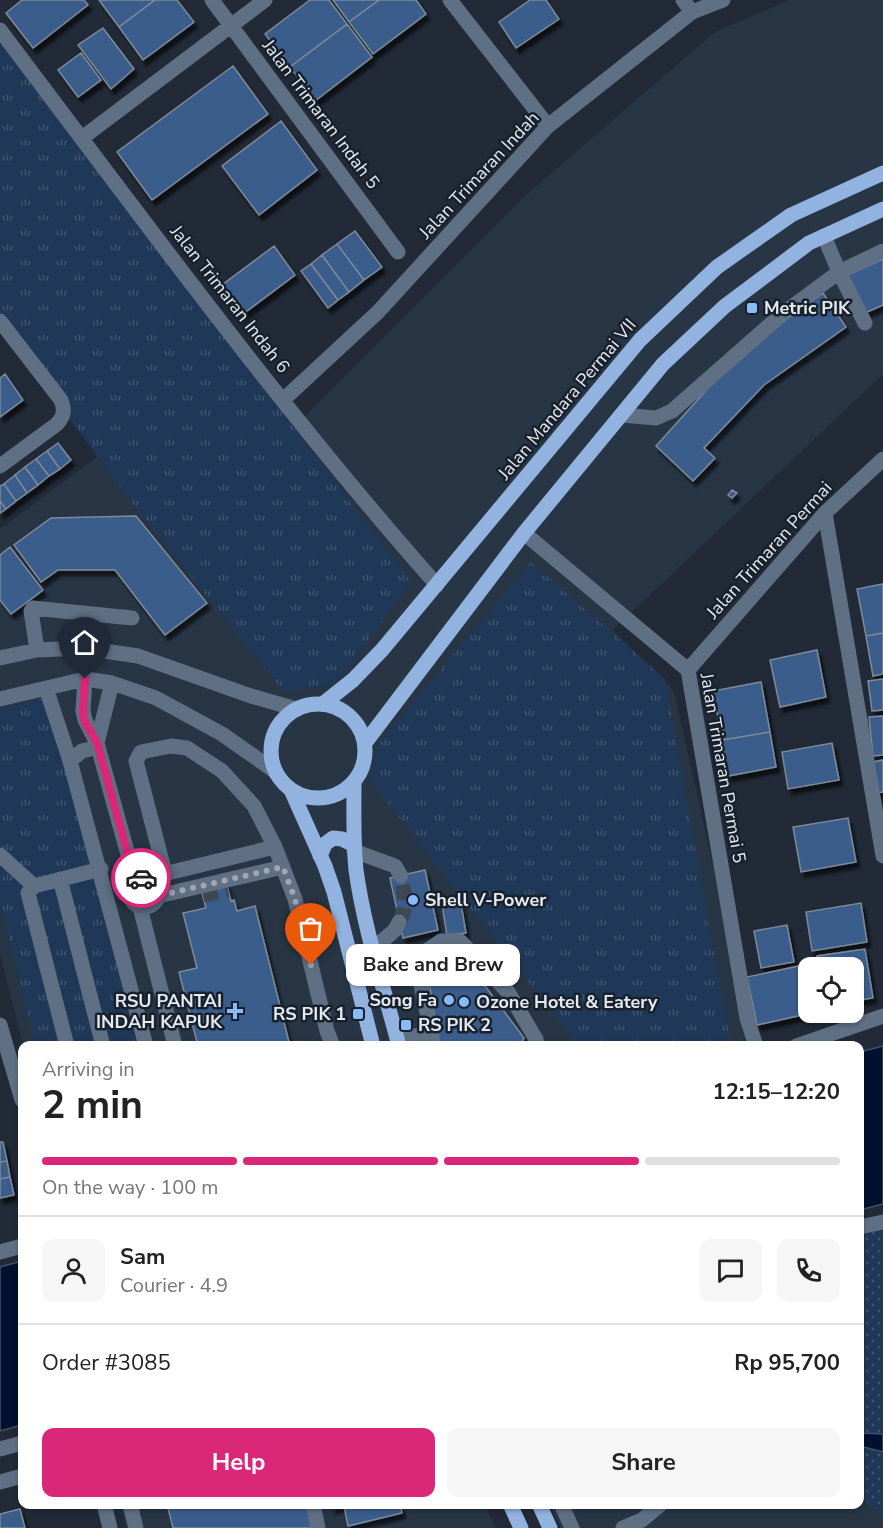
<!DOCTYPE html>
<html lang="en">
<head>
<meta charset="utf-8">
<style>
	body { margin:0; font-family:"Nunito Sans",sans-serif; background:#f6f6f6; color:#222; height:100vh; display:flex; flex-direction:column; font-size:22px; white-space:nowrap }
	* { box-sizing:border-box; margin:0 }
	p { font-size:20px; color:#767676 }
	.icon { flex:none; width:33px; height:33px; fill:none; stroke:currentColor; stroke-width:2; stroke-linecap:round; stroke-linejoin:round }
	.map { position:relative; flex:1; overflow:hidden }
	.side { position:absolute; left:18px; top:1041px; width:846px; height:468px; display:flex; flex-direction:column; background:#fff; border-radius:12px; box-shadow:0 2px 4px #0004 }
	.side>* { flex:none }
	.fabs { position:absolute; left:798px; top:957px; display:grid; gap:12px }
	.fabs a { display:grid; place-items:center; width:66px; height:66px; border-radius:12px; background:#fff; box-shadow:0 2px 4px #0004; font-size:30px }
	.pin { position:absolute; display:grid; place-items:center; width:51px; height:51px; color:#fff; margin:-62px -26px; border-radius:50% 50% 50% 0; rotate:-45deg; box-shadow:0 0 6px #0007 }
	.pin .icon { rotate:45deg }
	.courier { position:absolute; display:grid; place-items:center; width:60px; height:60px; margin:-30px; border:4px solid #db2777; border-radius:50%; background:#fff; color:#222; box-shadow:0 2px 8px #0007 }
	.bubble { position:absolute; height:42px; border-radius:12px; background:#fff; box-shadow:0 2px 4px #0004; font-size:20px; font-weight:700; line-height:42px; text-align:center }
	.summary em { font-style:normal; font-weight:700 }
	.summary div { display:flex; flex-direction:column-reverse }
	.summary { display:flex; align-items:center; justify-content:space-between; height:102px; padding:0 24px }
	h1 { font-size:39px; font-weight:700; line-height:45px }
	.bar { display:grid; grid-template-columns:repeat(4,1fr); gap:9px 6px; align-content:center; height:72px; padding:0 24px }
	.bar i { height:8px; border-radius:4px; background:#e0e0e0 }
	.bar .current { background:#db2777 }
	.bar p { grid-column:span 4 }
	.line { display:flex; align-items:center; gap:15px; padding:0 24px; border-top:2px solid #e0e0e0 }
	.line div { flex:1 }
	.round { display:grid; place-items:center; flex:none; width:63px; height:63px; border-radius:12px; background:#f6f6f6 }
	.action { display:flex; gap:12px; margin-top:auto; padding:12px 24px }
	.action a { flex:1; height:69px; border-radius:12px; background:#db2777; color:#fff; font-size:24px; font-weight:700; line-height:69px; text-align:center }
	.action a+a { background:#f6f6f6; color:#222 }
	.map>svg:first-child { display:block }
	.built { fill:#283545 }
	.grass { fill:url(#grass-dots) }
	.park { fill:url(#park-tufts) }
	.water { fill:#00102e; stroke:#445169; stroke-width:1.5 }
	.building { fill:#3a5d8b; stroke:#7f8a98; stroke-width:1.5; filter:url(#shadow) }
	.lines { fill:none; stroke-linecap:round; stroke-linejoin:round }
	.minor-tunnel { stroke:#3e4752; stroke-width:15; stroke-dasharray:15 8; stroke-linecap:butt }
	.minor { stroke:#5f6f84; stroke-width:15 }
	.major { stroke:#92b3df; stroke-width:15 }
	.done { stroke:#a0a7b0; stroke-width:6; stroke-dasharray:0 10.8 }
	.route { stroke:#db2777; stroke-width:8 }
	.poi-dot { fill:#88bafc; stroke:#18212c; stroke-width:2 }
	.labels { text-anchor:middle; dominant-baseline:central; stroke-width:5; stroke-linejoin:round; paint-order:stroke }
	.street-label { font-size:18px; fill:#e4eaf2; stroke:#18212c }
	.poi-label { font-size:18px; font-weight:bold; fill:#e4eaf2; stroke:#18212c; text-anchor:start }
</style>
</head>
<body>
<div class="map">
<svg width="883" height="1528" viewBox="0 0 883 1528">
	<defs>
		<pattern id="grass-dots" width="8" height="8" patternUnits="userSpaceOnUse" patternTransform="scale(1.5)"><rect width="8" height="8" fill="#203857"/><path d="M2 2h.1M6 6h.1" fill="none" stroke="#405570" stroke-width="1.8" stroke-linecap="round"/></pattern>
		<pattern id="park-tufts" width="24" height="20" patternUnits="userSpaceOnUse" patternTransform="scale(1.5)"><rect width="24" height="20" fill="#203857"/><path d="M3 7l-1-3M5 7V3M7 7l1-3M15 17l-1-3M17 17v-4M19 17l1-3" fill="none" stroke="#405570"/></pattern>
		<filter id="shadow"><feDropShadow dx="3.5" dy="5.5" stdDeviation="1.5" flood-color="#0009"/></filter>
	</defs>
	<rect width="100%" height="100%" fill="#212a36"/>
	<path class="built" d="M790 0H883V374L613 630 674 691 753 1045H23L0 954V529L113 445 190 531 526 195 715 32Z
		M860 1497 883 1516V1528H561L549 1505 860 1504Z
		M120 1505H485L496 1528H126Z"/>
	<path class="grass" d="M883 1230V1516L860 1497V1235Z"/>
	<path class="park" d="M0 40 411 582 336 684 284 692 127 497 0 323Z
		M531 562 665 679 731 1045H578L369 779 381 741Z
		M52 696 137 1045H35L0 901V708Z"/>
	<path class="water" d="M883 1046V1204L860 1210V1052Z
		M22 1261V1425L0 1431V1267Z
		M860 1433 883 1434V1452L860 1446Z"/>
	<path class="building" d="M22 0H84L88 5 33 48 6 13Z
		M99 0H155L119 27Z
		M155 0H177L194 22 143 60 119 27Z
		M310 0H329L347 24 290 67 265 34Z
		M333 0H379L349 22Z
		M379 0H416L426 14 373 54 349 22Z
		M530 0H546L559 19 516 48 499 22Z
		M347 24 372 57 315 101 290 67Z
		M103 28 134 69 111 89 78 45Z
		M81 53 101 80 78 97 58 70Z
		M233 66 268 114 152 200 117 152Z
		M281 121 317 170 259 215 222 166Z
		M355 231 382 267 364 280 337 244Z
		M337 244 364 280 349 292 322 255Z
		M274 246 295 275 239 317 218 288Z
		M322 255 349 292 338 300 311 264Z
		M883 259V305L865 313 848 275Z
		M311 264 338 300 328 308 301 271Z
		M823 293 846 327 764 385 704 448 715 458 693 481 656 446 739 354Z
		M5 374 23 400 0 417V378Z
		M58 443 71 460 60 469 47 451Z
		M47 451 60 469 49 476 36 459Z
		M36 459 49 476 38 485 25 467Z
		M25 467 38 485 27 493 15 475Z
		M15 475 27 493 16 501 4 484Z
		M4 484 16 501 6 509 0 501V486Z
		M732 490 737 493 732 498 728 495Z
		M0 501 6 509 0 513Z
		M136 516 207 603 165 635 115 570H58L41 582 14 545 51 518Z
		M10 547 43 590 11 614 0 600V555Z
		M883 584V633L866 636 857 589Z
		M883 633V674L873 676 866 636Z
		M817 650 826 697 780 707 770 660Z
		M883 679V710L872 711 868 681Z
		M761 682 770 732 722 740 713 691Z
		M883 716V755L873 756 869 717Z
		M770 732 776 767 728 776 722 740Z
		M832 743 839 780 788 789 782 752Z
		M883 760V792L876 793 872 762Z
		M848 818 856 862 801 872 793 827Z
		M425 870 438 930 403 938 390 878Z
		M226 883 231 901 234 900 237 911 255 906 290 1046H198L179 972 197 968 183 913 206 908 201 889Z
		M455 898 457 905 461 904 466 933 447 935 443 911 444 900Z
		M861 903 867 942 812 951 806 912Z
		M787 925 794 962 761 968 754 931Z
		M865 949 873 998 854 1001V968H818L817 956Z
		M446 950 465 959 524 1038 520 1046H439L427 967 430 955Z
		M808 964V1012H816L757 1025 747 977Z
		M0 1142H3L7 1161 0 1162Z
		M7 1161 10 1177 0 1179V1162Z
		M10 1177 14 1195 0 1198V1179Z
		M167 1504H306L313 1528H173Z
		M332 1504H400L402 1513 348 1526 344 1506 332 1508Z
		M20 1509 25 1528H0V1514Z"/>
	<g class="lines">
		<path class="minor-tunnel" d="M203 895 228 890
			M399 922C408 907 404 892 401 876"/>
		<path class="minor" d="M212 0 398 252
			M450 0 548 126
			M683 0 692 12
			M0 30C142 218 281 409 437 585
			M82 138 265 0
			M824 236 839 272 865 323
			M0 321 61 400C65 410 64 416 57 424L0 466
			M283 400 378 312 548 126 692 12 723 0
			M622 415 656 418 672 411 781 315 839 272 883 251
			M825 513 883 856
			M524 533 688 670 747 1018 756 1046
			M37 650 31 611 33 608 132 618
			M0 658 37 650 84 648 138 656 248 695 296 709
			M688 670 825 513 883 459
			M85 679 83 711 85 720 97 743 135 880
			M46 688 70 761
			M0 699 85 679 112 683 156 698 222 734 276 772
			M97 743 112 683
			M98 747 82 751 70 761 146 1046
			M354 851 395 866 401 876
			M0 855 34 886
			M165 873 136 761 141 752 171 746 187 748 222 771 254 806 275 847 295 899 327 1031 333 1046
			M129 892a15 15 0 1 1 30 0a15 15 0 1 1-30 0Z
			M147 878 275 847
			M60 879 103 1046
			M158 896 283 867
			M140 907 175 1046
			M373 949 395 930 399 922
			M0 1025 22 1100
			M398 1040 431 1032
			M67 1046 28 893 34 886 101 869
			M434 1046 419 975 428 950 441 941H460L508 992 536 1039 537 1046
			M796 1046 883 1016
			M860 1227 883 1222
			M0 1252 22 1246
			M0 1449 22 1443
			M0 1482 22 1476
			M104 1504 110 1528
			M130 1504 136 1528
			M313 1504 318 1528
			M561 1504 572 1528
			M623 1528 642 1520 661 1504"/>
		<path class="major" d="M324 703 353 680 382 650 640 340 717 267 791 215 883 173
			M271 751a47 47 0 1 1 94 0a47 47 0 1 1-94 0Z
			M365 743 524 533 663 364 725 306 809 243 883 209
			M354 782C354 811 353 841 356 870 364 929 384 988 399 1046
			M291 790 325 866 334 892 373 1046
			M320 856 325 844 333 838 342 839 354 845
			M510 1504 521 1528
			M539 1504 550 1528"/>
	</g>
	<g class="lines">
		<path class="done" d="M141 878 152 880 158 890V896L283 867 295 899 311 965"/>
		<path class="route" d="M85 679 83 711 84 720 97 743 135 880 141 878"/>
	</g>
	<g class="poi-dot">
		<rect x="746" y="302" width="12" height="12" rx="3"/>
		<circle cx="413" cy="900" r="6"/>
		<circle cx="449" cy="1000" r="6"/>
		<circle cx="464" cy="1002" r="6"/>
		<path d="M232 1002h6v6h6v6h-6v6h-6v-6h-6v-6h6z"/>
		<rect x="352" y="1008" width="12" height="12" rx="3"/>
		<rect x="400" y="1019" width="12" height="12" rx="3"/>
	</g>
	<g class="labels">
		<g class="street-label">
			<text transform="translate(321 114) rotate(53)">Jalan Trimaran Indah 5</text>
			<text transform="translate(479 175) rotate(-47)">Jalan Trimaran Indah</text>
			<text transform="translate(230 299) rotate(52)">Jalan Trimaran Indah 6</text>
			<text transform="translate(567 399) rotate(-50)">Jalan Mandara Permai VII</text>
			<text transform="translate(769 550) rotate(-48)">Jalan Trimaran Permai</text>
			<text transform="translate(723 768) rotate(80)">Jalan Trimaran Permai 5</text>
		</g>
		<g class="poi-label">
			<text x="764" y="308">Metric PIK</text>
			<text x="425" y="900">Shell V-Power</text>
			<text x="437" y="1000" text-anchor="end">Song Fa</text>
			<text x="222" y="1001" text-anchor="end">RSU PANTAI<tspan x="222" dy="21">INDAH KAPUK</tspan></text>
			<text x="476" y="1002">Ozone Hotel &amp; Eatery</text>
			<text x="346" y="1014" text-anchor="end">RS PIK 1</text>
			<text x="418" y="1025">RS PIK 2</text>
		</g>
	</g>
</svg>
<div class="fabs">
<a><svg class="icon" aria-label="locate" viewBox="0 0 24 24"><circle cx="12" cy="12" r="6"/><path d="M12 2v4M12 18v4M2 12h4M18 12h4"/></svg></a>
</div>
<div class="pin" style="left:311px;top:965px;background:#ea580c"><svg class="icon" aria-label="bag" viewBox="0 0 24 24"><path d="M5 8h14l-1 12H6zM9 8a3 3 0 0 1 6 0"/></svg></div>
<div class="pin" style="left:85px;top:679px;background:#1f2937"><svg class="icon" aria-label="home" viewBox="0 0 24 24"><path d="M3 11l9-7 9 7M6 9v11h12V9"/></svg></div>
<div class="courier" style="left:141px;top:878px"><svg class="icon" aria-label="car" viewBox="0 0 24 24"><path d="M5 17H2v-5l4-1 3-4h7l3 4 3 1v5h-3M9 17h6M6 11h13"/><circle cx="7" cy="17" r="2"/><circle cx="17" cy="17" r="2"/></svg></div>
<div class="bubble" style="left:346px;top:944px;width:174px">Bake and Brew</div>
<section class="side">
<div class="summary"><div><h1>2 min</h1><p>Arriving in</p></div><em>12:15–12:20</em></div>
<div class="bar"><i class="current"></i><i class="current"></i><i class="current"></i><i></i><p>On the way · 100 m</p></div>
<div class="line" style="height:108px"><a class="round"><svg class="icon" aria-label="person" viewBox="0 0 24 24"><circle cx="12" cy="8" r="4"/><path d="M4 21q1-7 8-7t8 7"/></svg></a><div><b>Sam</b><p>Courier · 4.9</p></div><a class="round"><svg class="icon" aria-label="chat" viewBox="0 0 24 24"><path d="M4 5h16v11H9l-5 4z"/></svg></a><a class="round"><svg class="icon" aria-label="phone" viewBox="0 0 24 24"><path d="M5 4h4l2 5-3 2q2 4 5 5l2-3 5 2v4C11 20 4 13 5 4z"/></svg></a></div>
<div class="line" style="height:78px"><div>Order #3085</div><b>Rp 95,700</b></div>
<div class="action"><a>Help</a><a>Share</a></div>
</section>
</div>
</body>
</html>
